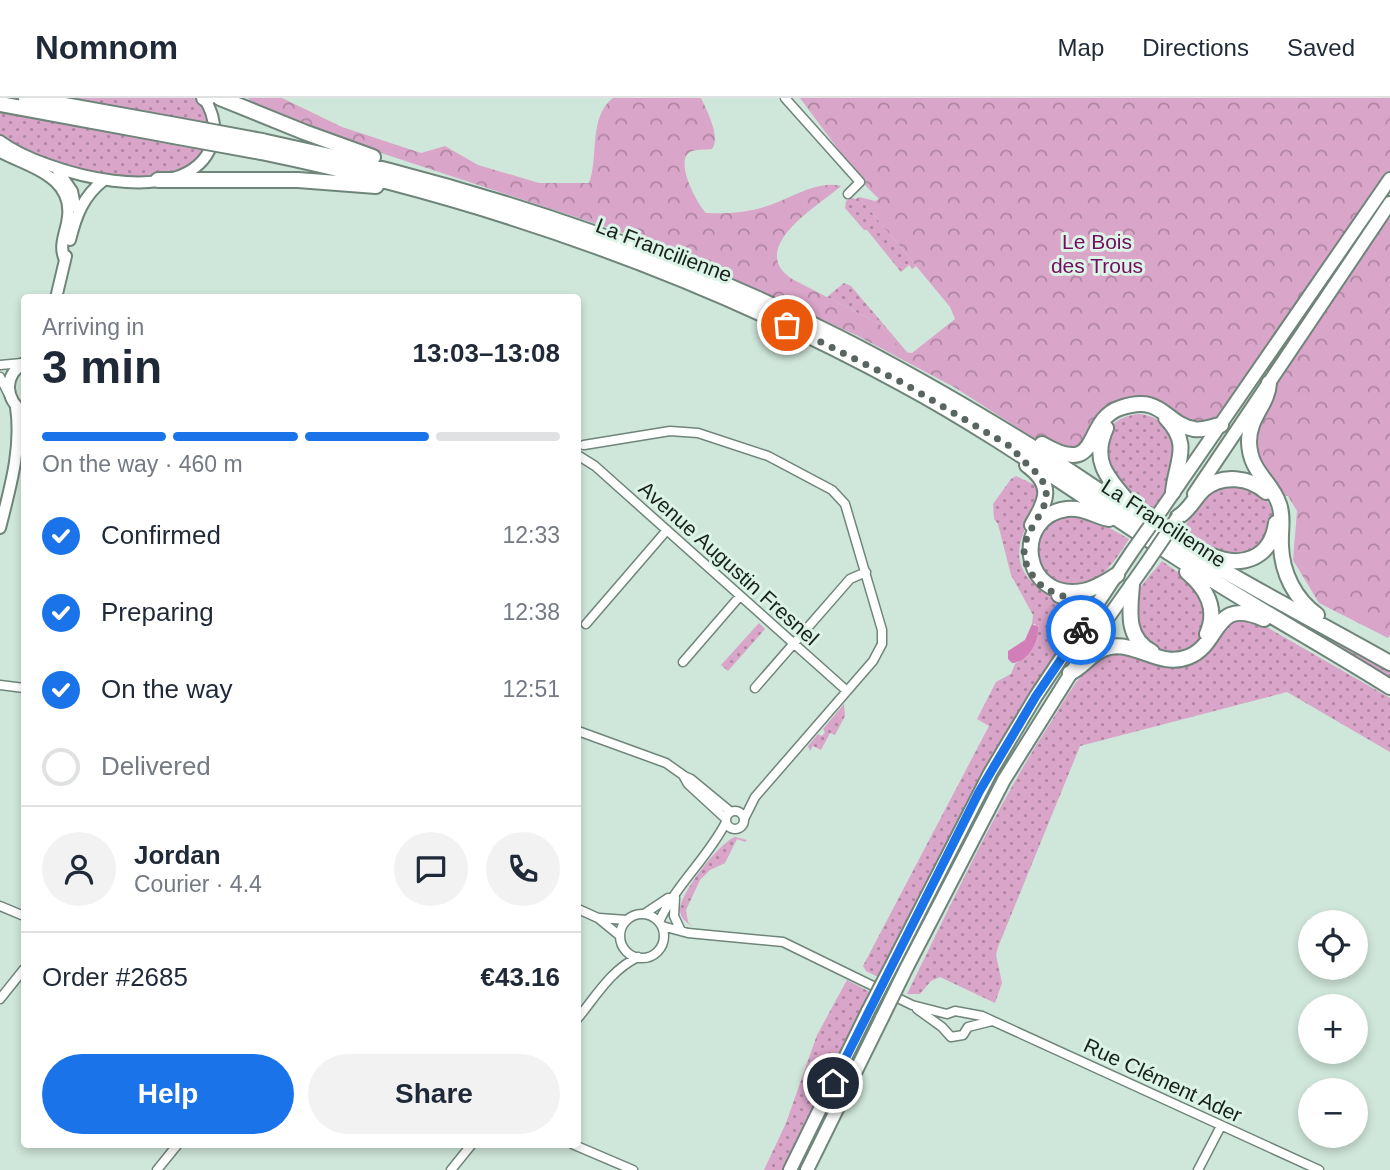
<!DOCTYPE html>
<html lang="en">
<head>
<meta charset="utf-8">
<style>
	body { margin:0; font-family:Helvetica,sans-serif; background:#f2f2f3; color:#1f2937; height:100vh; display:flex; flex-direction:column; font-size:26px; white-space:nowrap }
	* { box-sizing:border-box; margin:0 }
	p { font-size:23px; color:#747a83 }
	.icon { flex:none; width:38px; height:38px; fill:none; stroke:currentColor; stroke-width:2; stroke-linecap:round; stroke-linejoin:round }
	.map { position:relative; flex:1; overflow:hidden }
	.side { position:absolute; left:21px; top:196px; width:560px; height:854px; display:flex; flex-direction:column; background:#fff; border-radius:7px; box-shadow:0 4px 10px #0003 }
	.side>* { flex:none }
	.tools { position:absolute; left:1298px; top:812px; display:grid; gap:14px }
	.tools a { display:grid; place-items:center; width:70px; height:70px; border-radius:50%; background:#fff; box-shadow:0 4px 10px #0003; font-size:35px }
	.pin { position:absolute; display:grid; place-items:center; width:60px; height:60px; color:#fff; margin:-30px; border:4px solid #fff; border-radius:50%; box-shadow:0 2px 7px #0007 }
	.courier { position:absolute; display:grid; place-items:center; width:70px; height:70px; margin:-35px; border:5px solid #1a73e8; border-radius:50%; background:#fff; color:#222; box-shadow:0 2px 9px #0007 }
	.headline em { font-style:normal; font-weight:700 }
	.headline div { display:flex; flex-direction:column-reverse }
	.headline { display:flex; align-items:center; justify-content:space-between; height:119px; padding:0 21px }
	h1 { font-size:46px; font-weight:700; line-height:52px }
	.bar { display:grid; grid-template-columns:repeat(4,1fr); gap:10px 7px; align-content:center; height:84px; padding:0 21px }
	.bar i { height:9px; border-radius:5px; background:#e0e1e3 }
	.bar .on { background:#1a73e8 }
	.bar p { grid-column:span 4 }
	.line { display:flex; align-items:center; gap:18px; padding:0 21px; border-top:2px solid #e0e1e3 }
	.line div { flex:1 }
	.round { display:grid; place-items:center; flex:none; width:74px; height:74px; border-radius:37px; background:#f2f2f3 }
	ol { padding:0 21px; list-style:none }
	li { display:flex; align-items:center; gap:21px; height:77px }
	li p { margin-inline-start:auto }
	li .icon { padding:7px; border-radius:50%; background:#1a73e8; color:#fff; stroke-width:4 }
	li:last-child { color:#747a83 }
	li i { width:38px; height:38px; border:4px solid #e0e1e3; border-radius:50% }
	.cta { display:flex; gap:14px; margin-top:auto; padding:14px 21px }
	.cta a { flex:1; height:80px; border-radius:42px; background:#1a73e8; color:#fff; font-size:28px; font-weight:700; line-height:80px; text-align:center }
	.cta a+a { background:#f2f2f3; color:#1f2937 }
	header { display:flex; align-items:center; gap:42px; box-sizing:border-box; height:98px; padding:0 35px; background:#fff; border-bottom:2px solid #e0e1e3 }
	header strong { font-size:33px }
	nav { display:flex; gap:38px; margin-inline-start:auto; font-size:24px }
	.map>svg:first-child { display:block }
	.grass { fill:url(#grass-dots) }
	.forest { fill:url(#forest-crowns) }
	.water { fill:#d27eb8 }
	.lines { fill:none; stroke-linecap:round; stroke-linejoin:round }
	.street-casing { stroke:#6f857a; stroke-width:11 }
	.secondary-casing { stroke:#6f857a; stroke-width:14 }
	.primary-casing { stroke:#6f857a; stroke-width:16 }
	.highway-casing { stroke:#6f857a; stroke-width:18 }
	.street { stroke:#fff; stroke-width:8 }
	.secondary { stroke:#fff; stroke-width:10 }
	.primary { stroke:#fff; stroke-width:12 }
	.highway { stroke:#fff; stroke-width:14 }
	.primary-bridge-casing { stroke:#6f857a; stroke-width:16; stroke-linecap:butt }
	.highway-bridge-casing { stroke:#6f857a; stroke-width:18; stroke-linecap:butt }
	.primary-bridge { stroke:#fff; stroke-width:12 }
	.highway-bridge { stroke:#fff; stroke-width:14 }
	.done { stroke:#59665f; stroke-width:7; stroke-dasharray:0 12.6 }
	.route { stroke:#1a73e8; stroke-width:9 }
	.labels { text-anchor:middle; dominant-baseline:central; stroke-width:6; stroke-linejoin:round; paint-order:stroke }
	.park-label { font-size:21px; fill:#740e5e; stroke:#dcf3e7 }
	.street-label { font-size:21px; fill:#19211d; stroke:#dcf3e7 }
</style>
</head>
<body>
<header>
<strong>Nomnom</strong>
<nav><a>Map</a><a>Directions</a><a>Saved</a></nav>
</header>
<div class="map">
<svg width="1390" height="1072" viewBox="0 0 1390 1072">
	<defs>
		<pattern id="grass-dots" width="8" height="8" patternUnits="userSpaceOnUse" patternTransform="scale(1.75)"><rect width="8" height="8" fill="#d9a5c8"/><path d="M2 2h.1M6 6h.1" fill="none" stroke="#af86a2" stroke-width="1.8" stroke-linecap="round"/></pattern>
		<pattern id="forest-crowns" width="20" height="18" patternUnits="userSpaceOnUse" patternTransform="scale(1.75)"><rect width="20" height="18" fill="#d9a5c8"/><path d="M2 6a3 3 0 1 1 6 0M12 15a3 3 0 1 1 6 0" fill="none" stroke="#af86a2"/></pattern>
	</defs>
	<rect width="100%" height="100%" fill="#cfe6da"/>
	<path class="grass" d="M0 0H195C205 9 208 21 207 34 205 45 205 55 197 63 159 98 33 70 0 36Z
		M859 99 916 168 912 171 909 167 901 174 867 132H864L845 110 846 103 851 100 856 101Z
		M844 185 851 188 907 254 903 255 881 227 827 199Z
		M1139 316C1175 319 1182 356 1169 385 1165 395 1157 405 1151 414 1142 408 1131 403 1124 394 1102 366 1091 321 1139 316Z
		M1016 378 1041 390C1039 397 1039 405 1036 412 1033 420 1026 427 1023 436 1007 479 1044 495 1075 511L1076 525 1018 614 979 680 880 880 866 873 863 868 989 628 977 621 996 584 1011 576 1015 566 1025 559 1034 547 1038 535 1035 526H1032L1033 517 1011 477 998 426 994 421 993 406 1011 381Z
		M1235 385C1265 397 1277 402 1271 438L1247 458 1217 457 1181 435C1198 408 1201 392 1235 385Z
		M1066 417 1092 420 1129 441C1115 463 1094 497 1061 489 1055 487 1048 480 1042 477L1034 446 1048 425Z
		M1162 463 1190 483 1206 502C1205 512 1207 526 1204 535 1202 540 1197 544 1193 546 1161 567 1131 536 1135 503 1137 489 1154 474 1162 463Z
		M1262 500 1390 570V583L1260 503Z
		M1235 521 1258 524 1390 600V654L1287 594 1080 648 998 849 996 857 1002 885 995 905 940 879 931 883 920 896H907C953 803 995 710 1051 624 1065 602 1078 576 1099 561 1126 542 1156 575 1186 567 1214 559 1213 532 1235 521Z
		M759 525 765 531 728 573 721 567Z
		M844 606 845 618 835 637 830 635 821 652 813 648 810 653 808 648 818 636 822 638 825 634 823 631Z
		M735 739 747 742 745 744 737 741 725 765 710 772 700 782 686 812 688 824 692 828C686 824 680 820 680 812 680 795 720 744 735 739Z
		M847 882 872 895 784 1072H764L786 1025 817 937Z"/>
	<path class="forest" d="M248 0H282L342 29 421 55 445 48 478 67 539 85H589C599 60 588 19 613 0H701C707 13 721 39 712 51 706 52 695 51 690 54 674 63 697 106 706 115 727 116 746 115 767 108 791 101 816 82 841 88 818 108 746 150 792 181L881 227 903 254 912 255 955 221 950 209 859 99 875 103 879 101 864 86 800 0H1390V73L1211 328 1201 332 1158 310 1116 311 1084 353 1049 350 954 289 856 237 689 161 615 132 339 41 253 6Z
		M1390 119V537L1388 540 1319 505 1293 462 1297 413 1288 398H1277L1251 355 1269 285Z"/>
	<path class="water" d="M1032 526 1038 529C1039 544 1028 564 1012 565L1008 561V553L1025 542Z"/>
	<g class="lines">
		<defs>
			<path id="street" d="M785 0 860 84 848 96
				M0 267 22 265
				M0 279 8 295
				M584 347 670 333 698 335 768 358 832 392 845 406 882 532V546L873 563 755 699 744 721
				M579 358 595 368 847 593
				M586 526 667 432
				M683 564 740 498
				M0 587 24 590
				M755 590 850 481 866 474
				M578 633 666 665 683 677 688 686 726 721
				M684 678 691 681 731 714
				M726 722a9 9 0 1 1 18 0a9 9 0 1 1-18 0Z
				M675 800 674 818 681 833
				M0 808 24 818
				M578 811 598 820 620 838
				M644 816 668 800
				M620 838a22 22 0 1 1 44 0a22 22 0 1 1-44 0Z
				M599 820 627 822
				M659 824C676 786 708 760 726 724
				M662 828 688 835 783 844 912 907 947 916 955 913 982 918 1319 1072
				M0 901 24 871
				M917 911 942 929 951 939 963 937 968 929 992 923
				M578 920C596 898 611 872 638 859
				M572 1046 633 1072
				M157 1072 178 1046
				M451 1072 472 1046
				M1198 1072 1221 1028"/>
			<path id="secondary" d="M0 43C43 75 188 116 212 46 217 29 213 14 204 0
				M0 54C32 70 77 80 67 125 64 139 59 149 65 162
				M58 73 72 93 75 108
				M70 142C76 118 83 98 104 82
				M56 200 66 158
				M24 265C3 278 5 301 24 315
				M0 430C10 390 22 351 16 309"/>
			<path id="primary" d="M1194 396 1390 105
				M1162 411 1390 81
				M895 861 990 675 1036 598 1131 455
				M907 869 1004 682 1088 548 1146 466
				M790 1072 868 913
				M807 1072 882 920"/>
			<path id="highway" d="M26 0 181 28
				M204 0H208
				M220 0 304 34 373 59
				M0 6 179 39
				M262 43C462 85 656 147 838 239 907 274 974 313 1040 354 1097 390 1151 430 1209 464 1268 499 1330 531 1390 565
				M261 54C484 100 700 176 901 285 998 337 1086 402 1179 461 1248 506 1320 545 1390 589
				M158 82H298L376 88
				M1269 285C1268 307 1249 318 1249 344 1250 375 1271 382 1279 406 1284 420 1280 433 1281 448 1282 475 1295 501 1317 517
				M1166 320C1192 347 1176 363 1173 394
				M1106 330C1090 365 1110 382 1131 407
				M1042 346C1103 381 1082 323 1120 310 1163 295 1164 326 1194 331 1203 333 1212 328 1221 327
				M1027 367C1054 387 1047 402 1032 427
				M1178 419C1190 412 1194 400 1204 391 1222 376 1250 379 1266 394
				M1109 421C1095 418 1083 409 1067 411 1012 418 1021 504 1083 493 1095 491 1106 483 1117 477
				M1210 457C1241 471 1271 461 1276 425
				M1187 474C1207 491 1218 511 1207 536
				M1132 487C1130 512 1125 540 1152 554
				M1059 497C1081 504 1085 508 1081 532
				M1070 575C1085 568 1092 553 1110 549 1137 544 1160 570 1188 559 1222 546 1212 498 1264 521"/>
		</defs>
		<use href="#street" class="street-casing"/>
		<use href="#secondary" class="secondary-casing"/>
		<use href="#primary" class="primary-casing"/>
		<use href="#highway" class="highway-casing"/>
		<use href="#street" class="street"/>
		<use href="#secondary" class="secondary"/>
		<use href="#primary" class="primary"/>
		<use href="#highway" class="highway"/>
		<defs>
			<path id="primary-bridge" d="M1131 455 1162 411
				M1146 466 1178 419
				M868 913 895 861
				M882 920 907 869"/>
			<path id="highway-bridge" d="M181 28 262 43
				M179 39 261 54"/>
		</defs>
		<use href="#primary-bridge" class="primary-bridge-casing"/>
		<use href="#highway-bridge" class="highway-bridge-casing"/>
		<use href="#primary-bridge" class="primary-bridge"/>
		<use href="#highway-bridge" class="highway-bridge"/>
	</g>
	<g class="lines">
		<path class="done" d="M787 227 903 285 1013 350C1022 366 1043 374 1046 393 1050 422 1001 443 1038 484 1049 497 1068 496 1080 508L1083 516 1081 532"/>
		<path class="route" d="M833 985 979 694 1036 598 1081 532"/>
	</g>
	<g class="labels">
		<g class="park-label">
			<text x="1097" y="143">Le Bois<tspan x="1097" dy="24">des Trous</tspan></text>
		</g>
		<g class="street-label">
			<text transform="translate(664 152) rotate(21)">La Francilienne</text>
			<text transform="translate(1164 425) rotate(33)">La Francilienne</text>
			<text transform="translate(729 465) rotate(42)">Avenue Augustin Fresnel</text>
			<text transform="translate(1163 982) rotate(25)">Rue Clément Ader</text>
		</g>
	</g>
</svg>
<div class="tools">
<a><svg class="icon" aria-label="locate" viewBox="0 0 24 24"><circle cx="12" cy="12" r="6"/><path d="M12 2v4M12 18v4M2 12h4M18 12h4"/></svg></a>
<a>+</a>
<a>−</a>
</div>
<div class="pin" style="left:787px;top:227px;background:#ea580c"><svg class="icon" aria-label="bag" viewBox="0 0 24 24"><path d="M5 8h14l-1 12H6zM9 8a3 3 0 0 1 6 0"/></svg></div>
<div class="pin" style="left:833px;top:985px;background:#1f2937"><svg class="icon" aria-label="home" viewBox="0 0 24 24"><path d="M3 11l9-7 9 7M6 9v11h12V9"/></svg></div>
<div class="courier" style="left:1081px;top:532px"><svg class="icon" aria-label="bike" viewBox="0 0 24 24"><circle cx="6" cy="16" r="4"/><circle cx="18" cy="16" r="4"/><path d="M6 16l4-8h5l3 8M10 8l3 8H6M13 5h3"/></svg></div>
<section class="side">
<div class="headline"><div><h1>3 min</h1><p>Arriving in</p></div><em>13:03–13:08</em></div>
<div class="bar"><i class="on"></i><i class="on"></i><i class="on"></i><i></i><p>On the way · 460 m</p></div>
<ol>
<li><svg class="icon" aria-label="check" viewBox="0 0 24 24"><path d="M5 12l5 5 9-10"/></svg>Confirmed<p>12:33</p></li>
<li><svg class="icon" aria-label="check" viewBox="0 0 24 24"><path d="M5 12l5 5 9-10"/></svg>Preparing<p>12:38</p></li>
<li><svg class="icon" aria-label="check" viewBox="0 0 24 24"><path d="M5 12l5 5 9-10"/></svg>On the way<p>12:51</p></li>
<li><i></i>Delivered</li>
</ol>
<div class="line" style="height:126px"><a class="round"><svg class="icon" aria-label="person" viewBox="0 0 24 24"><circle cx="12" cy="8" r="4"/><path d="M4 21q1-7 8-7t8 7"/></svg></a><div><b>Jordan</b><p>Courier · 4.4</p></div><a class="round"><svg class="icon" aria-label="chat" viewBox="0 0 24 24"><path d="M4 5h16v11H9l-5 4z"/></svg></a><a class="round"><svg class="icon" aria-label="phone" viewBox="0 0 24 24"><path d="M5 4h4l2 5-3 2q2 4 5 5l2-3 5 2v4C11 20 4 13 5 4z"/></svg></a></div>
<div class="line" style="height:91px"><div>Order #2685</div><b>€43.16</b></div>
<div class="cta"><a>Help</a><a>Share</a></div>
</section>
</div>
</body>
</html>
